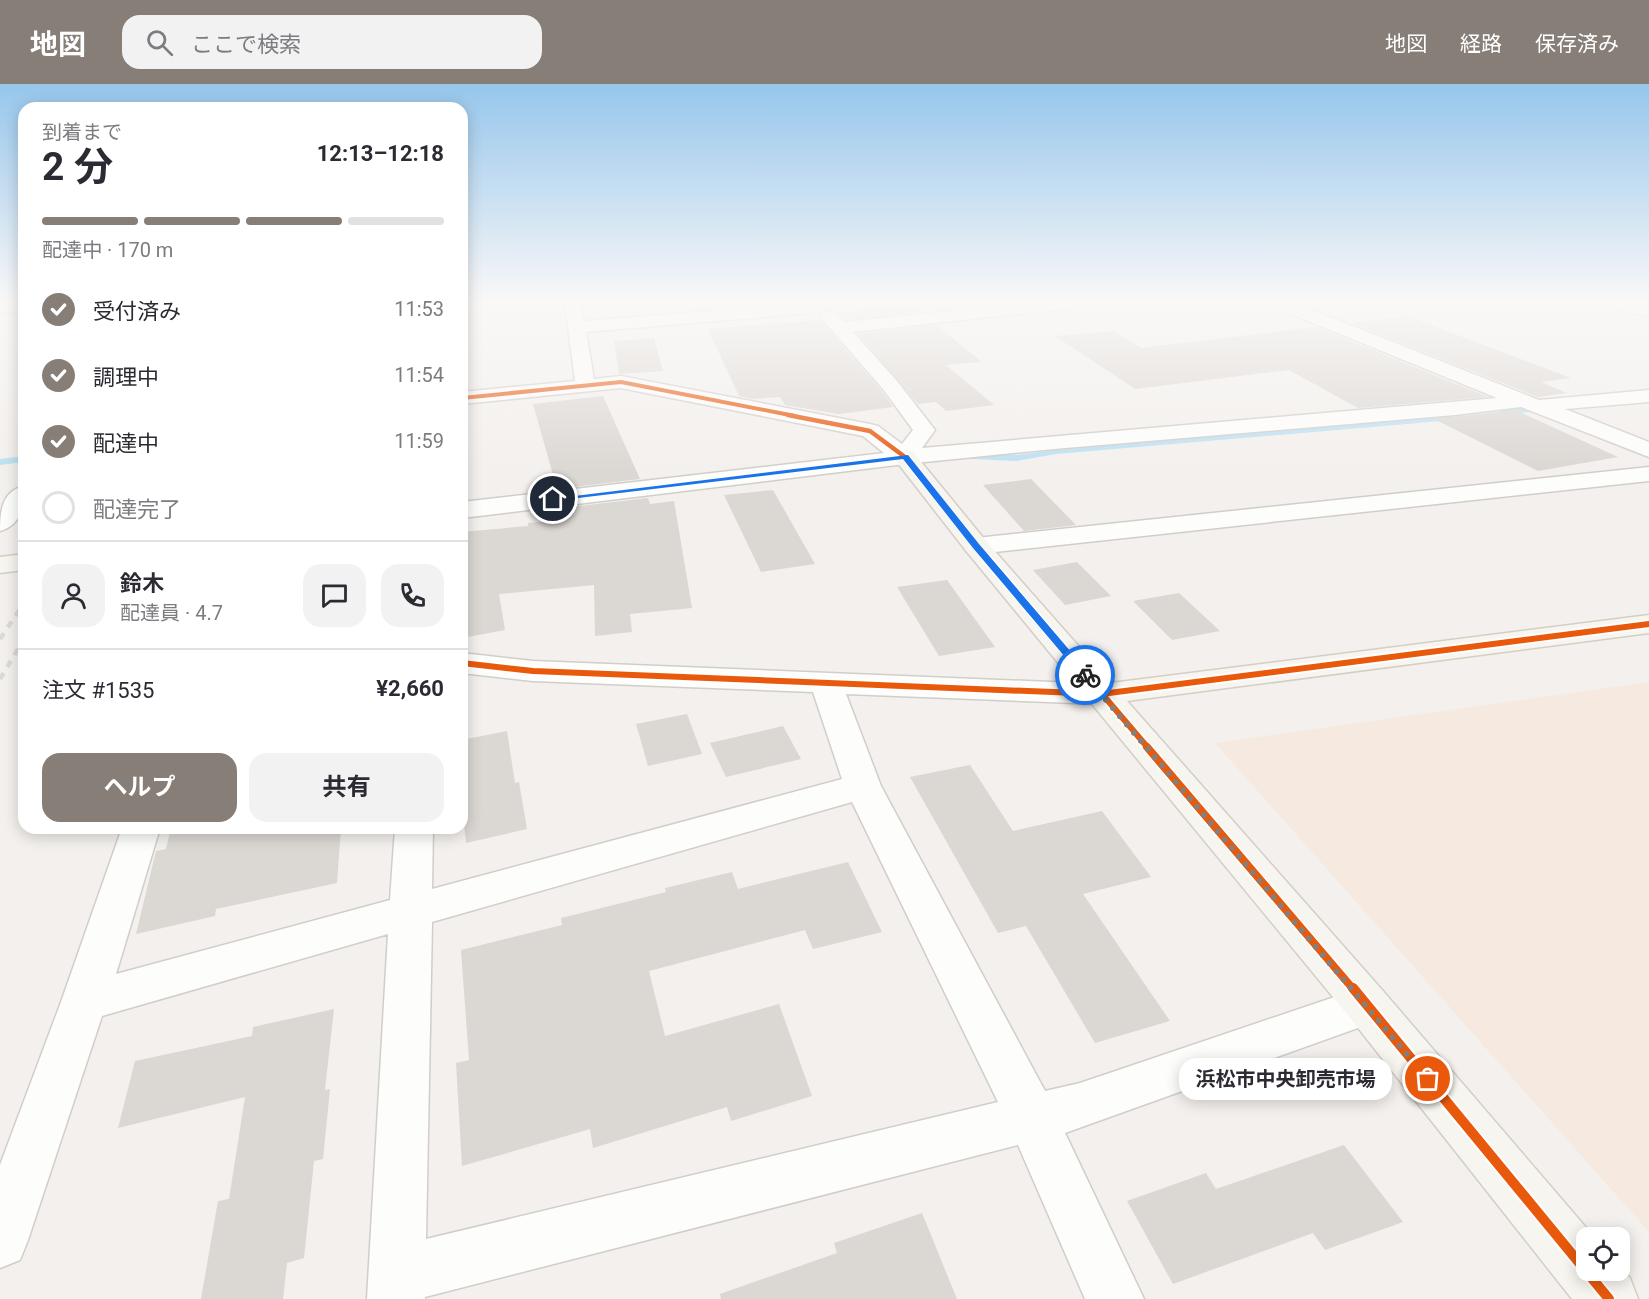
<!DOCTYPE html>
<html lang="ja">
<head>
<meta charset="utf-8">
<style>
	body { margin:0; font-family:Roboto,"Noto Sans JP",sans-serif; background:#f2f2f3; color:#2b2b33; height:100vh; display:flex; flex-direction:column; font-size:22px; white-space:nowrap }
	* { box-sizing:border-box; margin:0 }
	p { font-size:20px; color:#7c7c81 }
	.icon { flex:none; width:33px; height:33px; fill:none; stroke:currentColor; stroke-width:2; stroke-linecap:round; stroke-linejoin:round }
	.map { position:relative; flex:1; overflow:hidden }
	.drawer { position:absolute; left:18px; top:18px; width:450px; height:732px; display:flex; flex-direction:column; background:#fff; border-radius:18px; box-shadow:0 3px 15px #0003 }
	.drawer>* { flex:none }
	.tools { position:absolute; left:1576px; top:1143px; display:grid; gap:12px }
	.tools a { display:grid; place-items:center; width:54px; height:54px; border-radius:12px; background:#fff; box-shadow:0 3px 15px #0003; font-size:30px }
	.pin { position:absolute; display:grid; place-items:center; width:51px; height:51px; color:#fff; margin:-26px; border:3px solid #fff; border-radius:50%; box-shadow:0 2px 6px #0007 }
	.courier { position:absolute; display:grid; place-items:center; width:60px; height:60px; margin:-30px; border:4px solid #1a73e8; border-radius:50%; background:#fff; color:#222; box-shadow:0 2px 8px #0007 }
	.bubble { position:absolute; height:42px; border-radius:18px; background:#fff; box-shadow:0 3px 15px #0003; font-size:20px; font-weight:700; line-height:42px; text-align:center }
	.head em { font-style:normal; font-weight:700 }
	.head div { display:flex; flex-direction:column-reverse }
	.head { display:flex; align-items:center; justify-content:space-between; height:102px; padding:0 24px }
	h1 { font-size:39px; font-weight:700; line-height:45px }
	.bar { display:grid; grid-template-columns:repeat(4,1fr); gap:9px 6px; align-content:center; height:72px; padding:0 24px }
	.bar i { height:8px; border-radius:4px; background:#e1e1e2 }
	.bar .selected { background:#867e77 }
	.bar p { grid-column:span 4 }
	.line { display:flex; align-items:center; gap:15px; padding:0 24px; border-top:2px solid #e1e1e2 }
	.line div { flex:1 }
	.round { display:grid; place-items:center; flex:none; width:63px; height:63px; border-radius:18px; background:#f2f2f3 }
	ol { padding:0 24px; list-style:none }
	li { display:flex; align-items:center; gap:18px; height:66px }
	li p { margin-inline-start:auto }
	li .icon { padding:6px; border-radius:50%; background:#867e77; color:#fff; stroke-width:4 }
	li:last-child { color:#7c7c81 }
	li i { width:33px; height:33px; border:3px solid #e1e1e2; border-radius:50% }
	.button { display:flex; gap:12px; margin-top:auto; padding:12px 24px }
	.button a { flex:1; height:69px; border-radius:18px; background:#867e77; color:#fff; font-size:24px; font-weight:700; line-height:69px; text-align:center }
	.button a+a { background:#f2f2f3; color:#2b2b33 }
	header { display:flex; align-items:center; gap:36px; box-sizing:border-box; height:84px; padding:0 30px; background:#867e77; color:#fff }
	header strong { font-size:28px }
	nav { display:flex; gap:33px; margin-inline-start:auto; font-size:21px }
	.search { width:420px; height:54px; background:#f2f2f3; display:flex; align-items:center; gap:15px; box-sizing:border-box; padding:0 21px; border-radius:18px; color:#7c7c81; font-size:22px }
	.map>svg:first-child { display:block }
	.commercial { fill:#f6eae0 }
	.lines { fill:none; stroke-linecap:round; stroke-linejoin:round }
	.stream { fill:#bce1f3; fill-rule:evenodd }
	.building { fill:#dbd7d3 }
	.street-casing { stroke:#d1ceca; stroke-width:3 }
	.secondary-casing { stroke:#d4cec4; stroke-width:3 }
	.street { fill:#fdfdfc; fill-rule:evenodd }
	.secondary { fill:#f7f5f0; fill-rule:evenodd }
	.rail { stroke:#dadad9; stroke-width:4.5; stroke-dasharray:7 7; stroke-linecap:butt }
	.cycleway-far4-casing { stroke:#fff; stroke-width:6 }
	.cycleway-far3-casing { stroke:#fff; stroke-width:8 }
	.cycleway-far2-casing { stroke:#fff; stroke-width:10 }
	.cycleway-far1-casing { stroke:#fff; stroke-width:11 }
	.cycleway-casing { stroke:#fff; stroke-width:14 }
	.cycleway-far4 { stroke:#e8590c; stroke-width:4 }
	.cycleway-far3 { stroke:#e8590c; stroke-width:4.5 }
	.cycleway-far2 { stroke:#e8590c; stroke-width:6 }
	.cycleway-far1 { stroke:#e8590c; stroke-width:8 }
	.cycleway { stroke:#e8590c; stroke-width:10 }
	.route { fill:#1a73e8 }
	.done { stroke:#867e77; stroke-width:6; stroke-dasharray:0 10.8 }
</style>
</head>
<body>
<header>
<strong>地図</strong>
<div class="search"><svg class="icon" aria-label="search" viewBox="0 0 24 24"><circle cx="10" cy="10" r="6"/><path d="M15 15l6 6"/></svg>ここで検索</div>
<nav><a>地図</a><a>経路</a><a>保存済み</a></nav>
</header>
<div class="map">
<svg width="1649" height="1215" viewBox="0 0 1649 1215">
	<rect width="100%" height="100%" fill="#f3f0ed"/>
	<path class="commercial" d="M1649 598V1148L1215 659Z"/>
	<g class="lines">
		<path class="stream" d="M1530 324 1534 326 1533 328 1503 330 1499 328 1503 326Z
			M1450 332H1453V336L1056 370 1016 377 973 375 969 372 973 369 1016 371 1056 366Z
			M24 372V378L0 381V375Z"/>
	</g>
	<path class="building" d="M910 221 919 228 845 236 847 234 841 229Z
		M1407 232 1571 294 1541 298 1567 309 1538 313 1350 239Z
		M820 236 881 306 893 323 839 330 785 321 780 313 753 315 739 312 708 245Z
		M936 241 982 278 946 281 994 321 946 327 936 318 918 320 858 250Z
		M1316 243 1488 313 1358 324 1289 286 1135 305 1055 252 1113 247 1141 264Z
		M654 254 663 287 619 290 614 257Z
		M603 312 640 395 557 405 533 320Z
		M1515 326 1618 373 1538 387 1434 335Z
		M1031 395 1076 441 1024 447 983 401Z
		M773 406 815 480 761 488 724 411Z
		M648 414 650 420 674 417 692 524 630 530 632 548 595 552 594 501 499 510 505 546 462 554V448L528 442V439L565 435 562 424Z
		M1077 478 1111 512 1065 521 1033 486Z
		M947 496 995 563 939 572 897 503Z
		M1179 509 1220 547 1172 556 1133 517Z
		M687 630 702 670 648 682 636 640Z
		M783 642 801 675 726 693 710 659Z
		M507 647 515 699 519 698 527 745 466 759 462 720V656Z
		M970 681 1013 747 1102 727 1151 793 1083 810 1170 937 1095 959 1026 842 998 849 910 693Z
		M171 744H341L337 799 216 825 215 832 136 850 156 767 166 765Z
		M848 778 882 848 813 865 805 846 649 887 665 952 779 920 812 1012 731 1037 727 1023 593 1064 590 1045 462 1082 456 979 469 976 461 866 562 841 561 834 666 808 665 804 732 788 738 805Z
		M334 925 325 1006 330 1005 323 1075 314 1077 304 1174 287 1179 283 1215H201L218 1117 229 1115 245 1013 118 1044 135 977 252 952 253 943Z
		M1344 1061 1403 1138 1325 1166 1313 1149 1173 1200 1127 1117 1206 1089 1216 1105Z
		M922 1129 957 1215H721L720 1210 837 1169 834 1159Z"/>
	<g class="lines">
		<defs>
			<path id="street" d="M0 219H24V227L0 229Z
				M565 219H581L584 237 813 219H828L830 223 822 228 586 248 594 295 621 292 870 340 878 342 902 360 913 346 883 305 823 236 820 232 823 228H835L844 238 1028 219H1080L1078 223 1072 224 853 248 897 297 935 346 922 364 1497 314 1274 223 1272 219H1294L1539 316 1649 306V318L1565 325 1649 358V373L1521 323 1455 331 1054 365 905 380 462 434V418L884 369 863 352 621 304 462 320V308L575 297Z
				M1612 219H1636L1649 223V233L1614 223Z
				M1649 383V397L976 470 967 468 963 462 967 456 976 454Z
				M24 402C24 421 22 441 0 447 0 427 2 407 24 402Z
				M462 569 533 577 1101 600 1113 603 1118 610 1113 617 1101 620 846 610 881 702 1045 1007 1080 999 1367 902 1383 907 1390 921 1383 935 1065 1049 1144 1215H1085L1018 1061 425 1213V1215H367L388 850 102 932 28 1156 20 1176 0 1184V1081L61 918 122 744H160L116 890 390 816 395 744H433L432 805 842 695 813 608 533 597 462 589ZM852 718 998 1018 426 1155 432 838Z"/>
			<path id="secondary" d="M905 366 913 368 985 456 1111 599 1649 531V549L1127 617 1383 907 1595 1154H1587V1186H1620V1183L1630 1194 1638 1215H1572L1351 935 967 468 893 373 897 368Z
				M24 470V486L0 489V473Z"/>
		</defs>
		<use href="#street" class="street-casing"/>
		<use href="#secondary" class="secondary-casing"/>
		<use href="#street" class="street"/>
		<use href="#secondary" class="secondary"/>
		<path class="rail" d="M0 555 24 519
			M0 595 24 555"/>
		<defs>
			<path id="cycleway-far4" d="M462 314 621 298 795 332"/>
			<path id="cycleway-far3" d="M788 331 870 347 905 373 989 478"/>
			<path id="cycleway-far2" d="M988 476 1149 665
				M462 579 533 587 1101 610 1649 540"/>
			<path id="cycleway-far1" d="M1147 663 1354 906"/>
			<path id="cycleway" d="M1353 904 1609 1215"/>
		</defs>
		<use href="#cycleway-far4" class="cycleway-far4-casing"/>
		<use href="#cycleway-far3" class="cycleway-far3-casing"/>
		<use href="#cycleway-far2" class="cycleway-far2-casing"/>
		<use href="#cycleway-far1" class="cycleway-far1-casing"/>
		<use href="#cycleway" class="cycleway-casing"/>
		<use href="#cycleway-far4" class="cycleway-far4"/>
		<use href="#cycleway-far3" class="cycleway-far3"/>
		<use href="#cycleway-far2" class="cycleway-far2"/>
		<use href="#cycleway-far1" class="cycleway-far1"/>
		<use href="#cycleway" class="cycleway"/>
	</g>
	<linearGradient id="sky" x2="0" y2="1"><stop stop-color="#96c6ec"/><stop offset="0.56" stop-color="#faf8f7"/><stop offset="1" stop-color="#faf8f7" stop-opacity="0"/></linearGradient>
	<rect width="1649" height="389" fill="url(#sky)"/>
	<path class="route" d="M908 371 979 460 1089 589V593H1082L973 464 903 375 553 417 550 415Z"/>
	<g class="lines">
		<path class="done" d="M1085 591 1428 995"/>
	</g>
</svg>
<div class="tools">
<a><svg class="icon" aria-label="locate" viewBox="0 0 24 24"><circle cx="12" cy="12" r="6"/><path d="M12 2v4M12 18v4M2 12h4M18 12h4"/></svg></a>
</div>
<div class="pin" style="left:1428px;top:995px;background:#ea580c"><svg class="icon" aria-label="bag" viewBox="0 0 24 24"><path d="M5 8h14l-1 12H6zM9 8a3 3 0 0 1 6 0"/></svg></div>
<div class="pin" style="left:553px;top:415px;background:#1f2937"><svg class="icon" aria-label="home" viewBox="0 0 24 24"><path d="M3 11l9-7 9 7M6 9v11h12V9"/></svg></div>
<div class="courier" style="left:1085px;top:591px"><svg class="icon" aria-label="bike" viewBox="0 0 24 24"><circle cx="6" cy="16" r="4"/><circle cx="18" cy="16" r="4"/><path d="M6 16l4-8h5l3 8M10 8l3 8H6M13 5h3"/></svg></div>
<div class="bubble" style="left:1179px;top:974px;width:213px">浜松市中央卸売市場</div>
<section class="drawer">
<div class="head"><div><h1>2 分</h1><p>到着まで</p></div><em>12:13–12:18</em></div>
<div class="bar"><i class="selected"></i><i class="selected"></i><i class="selected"></i><i></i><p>配達中 · 170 m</p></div>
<ol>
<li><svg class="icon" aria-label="check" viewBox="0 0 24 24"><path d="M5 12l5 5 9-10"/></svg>受付済み<p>11:53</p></li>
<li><svg class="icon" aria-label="check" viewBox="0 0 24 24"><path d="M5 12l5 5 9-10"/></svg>調理中<p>11:54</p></li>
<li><svg class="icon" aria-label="check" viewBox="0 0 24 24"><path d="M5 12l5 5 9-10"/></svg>配達中<p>11:59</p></li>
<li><i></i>配達完了</li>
</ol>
<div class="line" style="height:108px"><a class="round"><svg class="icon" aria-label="person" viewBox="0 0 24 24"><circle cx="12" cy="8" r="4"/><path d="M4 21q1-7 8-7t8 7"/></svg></a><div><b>鈴木</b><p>配達員 · 4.7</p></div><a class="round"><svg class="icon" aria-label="chat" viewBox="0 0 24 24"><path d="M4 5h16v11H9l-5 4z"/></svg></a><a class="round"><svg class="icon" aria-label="phone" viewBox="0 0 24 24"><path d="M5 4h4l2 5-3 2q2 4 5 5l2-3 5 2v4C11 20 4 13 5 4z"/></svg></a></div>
<div class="line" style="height:78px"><div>注文 #1535</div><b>¥2,660</b></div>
<div class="button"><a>ヘルプ</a><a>共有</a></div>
</section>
</div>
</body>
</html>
